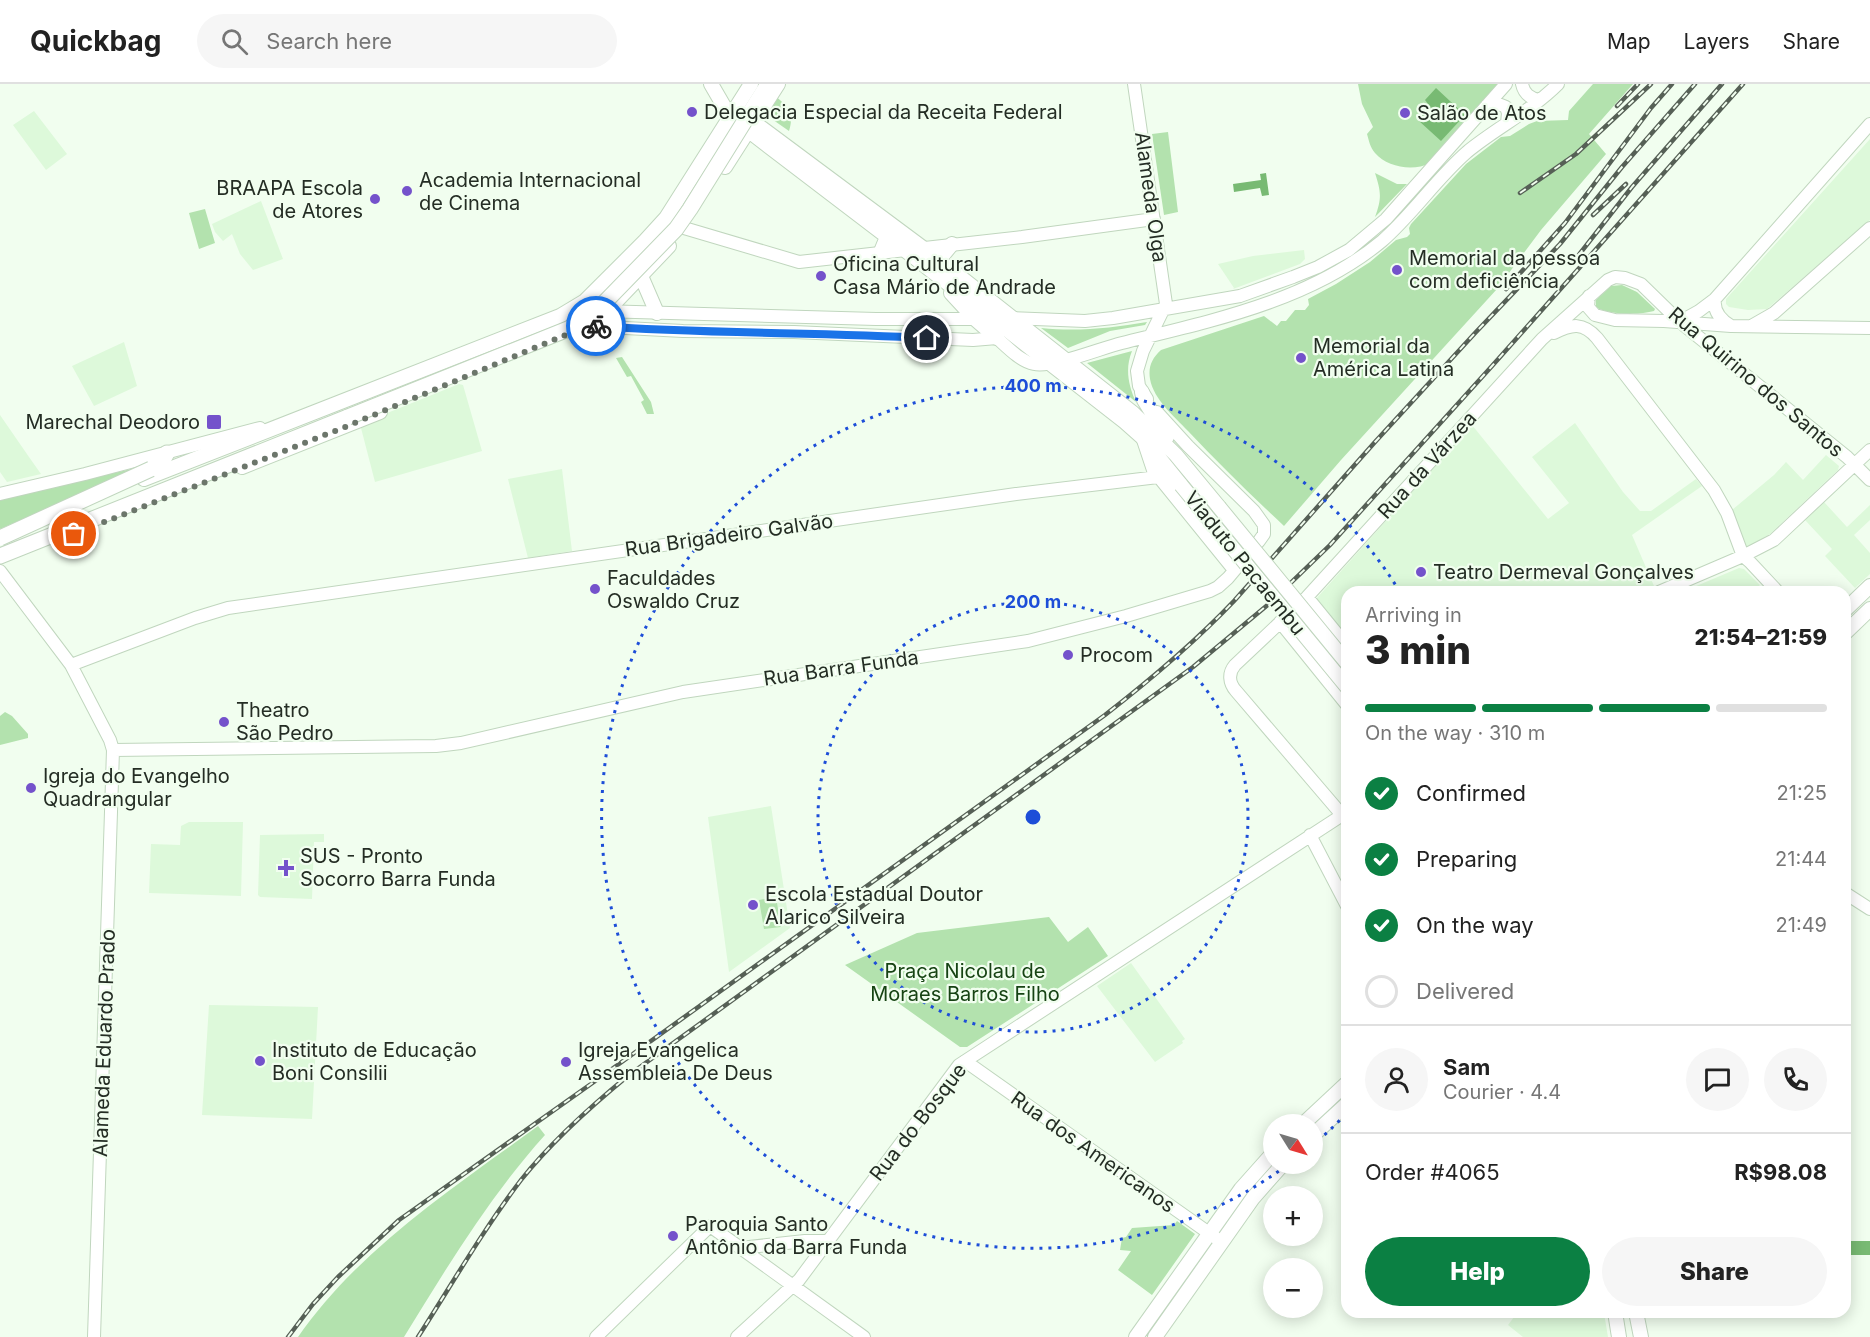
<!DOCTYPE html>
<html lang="en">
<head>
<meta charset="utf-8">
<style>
	body { margin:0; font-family:Inter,sans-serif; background:#f6f6f6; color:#222; height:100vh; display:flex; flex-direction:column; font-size:22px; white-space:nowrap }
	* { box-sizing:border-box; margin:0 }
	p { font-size:20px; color:#767676 }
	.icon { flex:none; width:33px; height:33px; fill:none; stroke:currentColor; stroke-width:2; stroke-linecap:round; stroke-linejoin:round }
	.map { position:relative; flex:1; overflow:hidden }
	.panel { position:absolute; left:1341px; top:502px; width:510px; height:732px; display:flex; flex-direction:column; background:#fff; border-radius:18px; box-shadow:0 3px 15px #0003 }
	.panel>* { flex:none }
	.needle { width:39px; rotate:127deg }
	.controls { position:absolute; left:1263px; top:1030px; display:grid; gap:12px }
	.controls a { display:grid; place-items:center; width:60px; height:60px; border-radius:50%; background:#fff; box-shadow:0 3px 15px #0003; font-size:30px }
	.pin { position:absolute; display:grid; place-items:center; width:51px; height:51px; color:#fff; margin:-26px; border:3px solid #fff; border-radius:50%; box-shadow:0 2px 6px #0007 }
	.courier { position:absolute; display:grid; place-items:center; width:60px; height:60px; margin:-30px; border:4px solid #1a73e8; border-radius:50%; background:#fff; color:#222; box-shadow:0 2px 8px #0007 }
	.overview em { font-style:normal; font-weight:800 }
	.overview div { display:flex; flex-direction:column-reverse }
	.overview { display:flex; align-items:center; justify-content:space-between; height:102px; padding:0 24px }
	h1 { font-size:39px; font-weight:800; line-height:45px }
	.bar { display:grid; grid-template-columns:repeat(4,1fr); gap:9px 6px; align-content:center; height:72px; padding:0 24px }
	.bar i { height:8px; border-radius:4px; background:#e0e0e0 }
	.bar .on { background:#0b8043 }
	.bar p { grid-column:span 4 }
	.line { display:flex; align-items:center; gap:15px; padding:0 24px; border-top:2px solid #e0e0e0 }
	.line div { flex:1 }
	.round { display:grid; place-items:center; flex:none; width:63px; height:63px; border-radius:32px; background:#f6f6f6 }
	ol { padding:0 24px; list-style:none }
	li { display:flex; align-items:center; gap:18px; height:66px }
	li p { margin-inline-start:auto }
	li .icon { padding:6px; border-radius:50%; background:#0b8043; color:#fff; stroke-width:4 }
	li:last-child { color:#767676 }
	li i { width:33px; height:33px; border:3px solid #e0e0e0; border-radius:50% }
	.primary-button { display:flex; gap:12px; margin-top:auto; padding:12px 24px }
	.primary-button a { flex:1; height:69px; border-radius:36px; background:#0b8043; color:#fff; font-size:24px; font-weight:800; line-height:69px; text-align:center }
	.primary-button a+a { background:#f6f6f6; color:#222 }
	header { display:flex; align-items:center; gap:36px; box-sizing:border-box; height:84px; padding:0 30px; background:#fff; border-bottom:2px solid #e0e0e0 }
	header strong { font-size:28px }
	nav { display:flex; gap:33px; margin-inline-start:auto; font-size:21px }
	.search { width:420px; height:54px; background:#f6f6f6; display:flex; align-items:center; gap:15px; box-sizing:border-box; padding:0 21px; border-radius:33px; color:#767676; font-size:22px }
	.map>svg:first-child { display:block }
	.built { fill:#ddf9da }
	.green { fill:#b3e2ae }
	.water { fill:#78ba73 }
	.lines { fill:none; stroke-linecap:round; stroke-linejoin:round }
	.river { stroke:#78ba73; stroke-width:14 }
	.secondary-casing { stroke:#c0d6be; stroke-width:14 }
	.primary-casing { stroke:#c0d6be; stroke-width:16 }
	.highway-casing { stroke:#c0d6be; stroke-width:17 }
	.secondary { stroke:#fff; stroke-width:12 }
	.primary { stroke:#fff; stroke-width:14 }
	.highway { stroke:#fff; stroke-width:15 }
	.rail-casing { stroke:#566056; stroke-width:4.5 }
	.rail { stroke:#f1feef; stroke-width:2; stroke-dasharray:7; stroke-linecap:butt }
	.primary-bridge-casing { stroke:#c0d6be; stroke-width:16; stroke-linecap:butt }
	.highway-bridge-casing { stroke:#c0d6be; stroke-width:17; stroke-linecap:butt }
	.primary-bridge { stroke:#fff; stroke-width:14 }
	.highway-bridge { stroke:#fff; stroke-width:15 }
	.done { stroke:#6c766b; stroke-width:6; stroke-dasharray:0 10.8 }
	.route { stroke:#1a73e8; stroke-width:8 }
	.ring { fill:none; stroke:#1d4ed8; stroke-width:3; stroke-dasharray:3 6 }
	.poi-dot { fill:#7452cb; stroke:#f1feef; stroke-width:2 }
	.labels { text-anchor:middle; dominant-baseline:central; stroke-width:4.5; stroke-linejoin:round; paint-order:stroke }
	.poi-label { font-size:20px; fill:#242d24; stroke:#f1feef; text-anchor:start }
	.street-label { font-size:20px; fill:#242d24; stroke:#f1feef }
	.park-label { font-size:20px; fill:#164313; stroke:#f1feef }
	.centre { fill:#1d4ed8; stroke:#f1feef; stroke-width:3 }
	.ring-label { font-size:18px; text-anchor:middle; font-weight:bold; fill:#1d4ed8; stroke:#f1feef; stroke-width:4.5; stroke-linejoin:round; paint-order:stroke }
</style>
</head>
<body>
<header>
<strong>Quickbag</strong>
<div class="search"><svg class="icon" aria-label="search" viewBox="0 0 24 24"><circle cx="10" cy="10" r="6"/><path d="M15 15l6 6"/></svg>Search here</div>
<nav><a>Map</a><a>Layers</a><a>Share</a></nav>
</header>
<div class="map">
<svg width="1870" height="1253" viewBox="0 0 1870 1253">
	<rect width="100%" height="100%" fill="#f1feef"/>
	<path class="built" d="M34 27 67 70 46 86 13 41Z
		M1870 55V136L1767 225 1748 226 1729 223 1726 220V215Z
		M261 117 283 175 253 186 240 170 232 150 223 157 215 148 212 140Z
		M1304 166 1305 175 1300 180 1233 205 1234 204 1218 180 1253 172Z
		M124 258 137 302 94 322 72 282Z
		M459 300 463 301 482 367 375 398 361 344 365 338Z
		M0 331 29 373 41 390 7 398 0 388Z
		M1575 339 1623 408 1640 427H1651L1696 395 1702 402 1632 451 1654 502 1640 508H1347V553L1316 515 1472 341 1548 435 1569 419 1532 373Z
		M1826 371 1839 382 1838 386 1770 450 1746 464 1732 426 1774 391 1786 378 1803 396Z
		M562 385 572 467 528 474 508 395Z
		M1824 418 1847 443 1870 421V436L1854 451 1870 469V490L1855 504 1825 472 1832 465 1805 436Z
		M1739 484 1744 485 1760 501 1751 508H1682Z
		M771 722 790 844 729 888 708 733Z
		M189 738H243L241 812 149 809 151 760 180 761 181 742Z
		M324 750V758H314L312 815 260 813 258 811 260 751Z
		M1131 879 1185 955 1182 957 1183 959 1155 978 1097 902Z
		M209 921 318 923 312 1035 202 1031Z
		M1517 1229H1604L1608 1253H1523L1508 1241Z"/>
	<path class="green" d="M1358 0H1501L1430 79C1413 88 1387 83 1375 69 1370 63 1369 57 1367 50L1373 43 1362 20Z
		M1593 0H1633L1589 50 1606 70 1541 146 1497 205 1341 376 1284 442C1251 411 1219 380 1188 347 1174 332 1154 316 1150 295 1148 283 1152 274 1161 266L1264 232 1277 242 1281 237H1286L1295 226H1305L1309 221 1308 215 1336 200 1370 178 1396 156 1407 153 1410 150 1409 144 1411 140 1466 80 1501 53 1510 52 1529 40 1537 37 1568 36 1569 27Z
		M776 13C789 22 794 32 789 47L766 31Z
		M1168 48 1178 128 1164 131 1152 50Z
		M1375 89 1397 100H1407L1375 133C1382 114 1381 108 1375 89Z
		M205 125 215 159 199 165 189 129Z
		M1622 201 1637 208 1655 225 1654 227C1640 231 1607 231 1596 223V216L1611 202Z
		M1147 238 1145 241 1110 247 1068 264 1041 244C1078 248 1111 244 1147 238Z
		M1132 267C1125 284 1128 301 1136 318L1087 279Z
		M622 273 651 318 654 330H647L641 318 644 316 631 292 627 293 616 274Z
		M140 383 141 384 0 445V415Z
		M5 628 12 632 28 650V654L0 661V632Z
		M776 813 781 843 764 845 759 816Z
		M1049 833 1068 858 1088 843 1108 872 967 963H960L845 881 917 849Z
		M538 1042 545 1051C490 1112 447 1183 404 1253H298C359 1165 453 1104 538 1042Z
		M1177 1137 1195 1150 1152 1211 1118 1186 1131 1167 1120 1166 1122 1154 1126 1153 1132 1144 1174 1141Z"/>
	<path class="water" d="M1436 4 1465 31 1441 57 1419 37 1428 20 1425 16Z
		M1266 89 1269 111 1262 112 1260 104 1234 108 1233 100 1261 96 1260 90Z"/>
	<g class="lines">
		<path class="river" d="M1845 1164H1870"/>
		<defs>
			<path id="secondary" d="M1134 0 1166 220 1143 267 1137 287 1139 302 1147 315
				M1522 0C1524 10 1530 14 1539 16
				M1487 21 1496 19 1506 23 1508 29 1507 39
				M684 144 799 178 1022 153 1154 135
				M1589 212 1588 223 1595 231 1615 236 1664 237 1731 242 1870 244
				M1715 215C1713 228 1721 236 1731 242
				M601 227 876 235H983
				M1009 234 1085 237 1113 234 1240 212 1293 193 1318 183 1349 166 1386 135 1506 0
				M1681 237 1699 227 1715 215 1870 40
				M1753 241 1774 229 1870 144
				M587 242 683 247 794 248 973 256 997 254C1007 263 1020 277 1034 280 1053 284 1101 264 1122 259 1211 237 1310 217 1382 157 1413 130 1436 95 1467 68 1496 44 1531 27 1558 0
				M1554 249C1572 240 1583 238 1597 254L1714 406 1727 429 1743 472 1750 478 1778 508
				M1143 356 1153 386 1234 486
				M0 410 85 390 260 344
				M0 487 71 581 110 656 113 666 94 1253
				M1659 508 1743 472 1774 456 1870 366
				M1307 513 1347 562
				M1280 538 1347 621
				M71 581 195 534 228 524 1016 410 1158 393 1181 401
				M113 666 436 662 461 659 683 608 1028 557 1126 532 1210 507 1218 503 1228 494 1259 457 1264 450V441L1254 427 1188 362 1157 328
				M1342 731 1236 607C1229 599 1228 589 1235 581L1307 513 1542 255 1608 196 1615 193 1625 194 1641 200 1680 238 1847 373 1870 396
				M1310 751 1347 822
				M1845 809 1870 825
				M965 977 1216 1154
				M740 1164 805 1157H828
				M596 1253 710 1142 864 1253
				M737 1253 799 1196 959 981 1347 728"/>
			<path id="primary" d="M711 0 729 31
				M759 42 935 173 1133 329 1176 371 1219 423
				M754 51 906 167 1125 338 1143 354 1181 401
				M725 83 778 0
				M880 170 887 153
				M934 182 952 160
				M641 192 657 229
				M951 209 975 235 997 254
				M583 244 608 226 669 162
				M1142 308 1144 316 1167 353
				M242 383 380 328
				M144 395 560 232 585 217 645 157 666 134 751 0
				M1845 526 1870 502
				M1845 549 1870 525
				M1302 1041 1347 999
				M1312 1052 1347 1020
				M1615 1228 1619 1253
				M1636 1228 1641 1253
				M1136 1253 1241 1105 1274 1068
				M1155 1253 1253 1114 1283 1080"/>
			<path id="highway" d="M749 30 768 0
				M151 385 161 380 167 369
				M0 472 348 333"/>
		</defs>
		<use href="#secondary" class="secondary-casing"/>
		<use href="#primary" class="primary-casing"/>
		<use href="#highway" class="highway-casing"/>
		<use href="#secondary" class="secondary"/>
		<use href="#primary" class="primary"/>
		<use href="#highway" class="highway"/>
		<defs>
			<path id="rail" d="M1617 22 1638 0
				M1520 109 1576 70 1651 0
				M1593 131 1626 100
				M1578 172 1632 103 1722 0
				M1506 205 1565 139 1651 24 1672 0
				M288 1253 313 1220 338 1193 399 1136 598 995 1105 631C1150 596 1194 559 1234 517L1375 358 1476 248 1560 160 1622 83 1695 0
				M418 1253C452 1200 483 1146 521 1096 552 1057 590 1023 629 991L1193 583 1270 519 1330 461 1492 282 1743 0"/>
		</defs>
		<use href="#rail" class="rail-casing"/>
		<use href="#rail" class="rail"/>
		<defs>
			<path id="primary-bridge" d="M1181 401 1347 603
				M1219 423 1347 579"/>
			<path id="highway-bridge" d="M348 333 568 245 585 235 605 218 676 145 690 125 749 30
				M0 454 151 385"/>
		</defs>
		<use href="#primary-bridge" class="primary-bridge-casing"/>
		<use href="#highway-bridge" class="highway-bridge-casing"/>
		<use href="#primary-bridge" class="primary-bridge"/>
		<use href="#highway-bridge" class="highway-bridge"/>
	</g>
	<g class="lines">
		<path class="done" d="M74 450 345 343 587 242H596"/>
		<path class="route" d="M596 242C706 250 817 248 927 254"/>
	</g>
	<g class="ring">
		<circle cx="1033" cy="733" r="215"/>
		<path d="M1346 1030A431 431 0 0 1 1313 1061M1286 1082A431 431 0 1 1 1400 508"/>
	</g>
	<g class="poi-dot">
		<circle cx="692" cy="28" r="6"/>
		<circle cx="1405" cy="29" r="6"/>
		<circle cx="407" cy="107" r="6"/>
		<circle cx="375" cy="115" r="6"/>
		<circle cx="1397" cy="186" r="6"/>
		<circle cx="821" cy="192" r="6"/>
		<circle cx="1301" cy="274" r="6"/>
		<rect x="206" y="330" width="16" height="16" rx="3"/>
		<circle cx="1421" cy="488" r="6"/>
		<circle cx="595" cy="505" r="6"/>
		<circle cx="1068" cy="571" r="6"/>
		<circle cx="224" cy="638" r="6"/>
		<circle cx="31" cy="704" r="6"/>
		<path d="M283 775h6v6h6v6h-6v6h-6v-6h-6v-6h6z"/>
		<circle cx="753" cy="821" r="6"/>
		<circle cx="260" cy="977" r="6"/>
		<circle cx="566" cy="978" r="6"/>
		<circle cx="673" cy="1152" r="6"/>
	</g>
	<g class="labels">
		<g class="poi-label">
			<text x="704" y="28">Delegacia Especial da Receita Federal</text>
			<text x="1417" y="29">Salão de Atos</text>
			<text x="419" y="96">Academia Internacional<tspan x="419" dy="23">de Cinema</tspan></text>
			<text x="363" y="104" text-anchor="end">BRAAPA Escola<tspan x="363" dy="23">de Atores</tspan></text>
			<text x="1409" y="174">Memorial da pessoa<tspan x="1409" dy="23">com deficiência</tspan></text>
			<text x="833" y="180">Oficina Cultural<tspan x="833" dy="23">Casa Mário de Andrade</tspan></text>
			<text x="1313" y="262">Memorial da<tspan x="1313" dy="23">América Latina</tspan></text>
			<text x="200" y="338" text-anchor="end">Marechal Deodoro</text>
			<text x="1433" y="488">Teatro Dermeval Gonçalves</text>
			<text x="607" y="494">Faculdades<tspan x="607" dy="23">Oswaldo Cruz</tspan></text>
			<text x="1080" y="571">Procom</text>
			<text x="236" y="626">Theatro<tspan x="236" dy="23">São Pedro</tspan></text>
			<text x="43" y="692">Igreja do Evangelho<tspan x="43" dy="23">Quadrangular</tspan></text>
			<text x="300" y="772">SUS - Pronto<tspan x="300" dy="23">Socorro Barra Funda</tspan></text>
			<text x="765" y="810">Escola Estadual Doutor<tspan x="765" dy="23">Alarico Silveira</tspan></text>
			<text x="272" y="966">Instituto de Educação<tspan x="272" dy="23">Boni Consilii</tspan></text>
			<text x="578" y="966">Igreja Evangelica<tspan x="578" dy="23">Assembleia De Deus</tspan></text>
			<text x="685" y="1140">Paroquia Santo<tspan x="685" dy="23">Antônio da Barra Funda</tspan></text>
		</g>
		<g class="street-label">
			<text transform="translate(1151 113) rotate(82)">Alameda Olga</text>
			<text transform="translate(1756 298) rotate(40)">Rua Quirino dos Santos</text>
			<text transform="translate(1427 381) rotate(-48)">Rua da Várzea</text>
			<text transform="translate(729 451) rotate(-8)">Rua Brigadeiro Galvão</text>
			<text transform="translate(1245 479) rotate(51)">Viaduto Pacaembu</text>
			<text transform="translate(841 584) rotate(-8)">Rua Barra Funda</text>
			<text transform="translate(104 959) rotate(-88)">Alameda Eduardo Prado</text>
			<text transform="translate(918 1038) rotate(-52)">Rua do Bosque</text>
			<text transform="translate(1093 1068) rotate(35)">Rua dos Americanos</text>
		</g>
		<g class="park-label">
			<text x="965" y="887">Praça Nicolau de<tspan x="965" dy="23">Moraes Barros Filho</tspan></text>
		</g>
	</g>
	<circle cx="1033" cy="733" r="9" class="centre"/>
	<g class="ring-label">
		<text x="1033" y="308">400 m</text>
		<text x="1033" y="524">200 m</text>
	</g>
</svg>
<div class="controls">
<a><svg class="needle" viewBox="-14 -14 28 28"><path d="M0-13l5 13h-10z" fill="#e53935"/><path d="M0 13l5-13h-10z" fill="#767676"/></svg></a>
<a>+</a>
<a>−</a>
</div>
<div class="pin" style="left:74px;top:450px;background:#ea580c"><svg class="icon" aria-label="bag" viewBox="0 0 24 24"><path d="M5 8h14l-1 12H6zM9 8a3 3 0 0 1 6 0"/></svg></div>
<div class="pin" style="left:927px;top:254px;background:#1f2937"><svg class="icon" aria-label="home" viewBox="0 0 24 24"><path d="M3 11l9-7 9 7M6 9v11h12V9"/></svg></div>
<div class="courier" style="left:596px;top:242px"><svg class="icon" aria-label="bike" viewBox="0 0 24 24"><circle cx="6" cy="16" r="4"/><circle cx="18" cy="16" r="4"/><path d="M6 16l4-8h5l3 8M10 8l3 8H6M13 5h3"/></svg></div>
<section class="panel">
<div class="overview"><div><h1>3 min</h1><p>Arriving in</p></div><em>21:54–21:59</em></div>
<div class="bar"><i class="on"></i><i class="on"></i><i class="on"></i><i></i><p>On the way · 310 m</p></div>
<ol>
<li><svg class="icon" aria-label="check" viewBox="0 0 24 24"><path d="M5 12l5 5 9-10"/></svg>Confirmed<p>21:25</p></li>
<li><svg class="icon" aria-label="check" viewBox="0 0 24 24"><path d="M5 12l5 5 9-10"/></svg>Preparing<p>21:44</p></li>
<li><svg class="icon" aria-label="check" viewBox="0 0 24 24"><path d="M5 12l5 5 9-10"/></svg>On the way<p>21:49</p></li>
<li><i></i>Delivered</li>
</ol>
<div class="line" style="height:108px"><a class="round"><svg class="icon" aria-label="person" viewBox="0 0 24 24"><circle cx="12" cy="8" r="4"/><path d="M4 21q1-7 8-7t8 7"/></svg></a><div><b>Sam</b><p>Courier · 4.4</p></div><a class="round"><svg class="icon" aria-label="chat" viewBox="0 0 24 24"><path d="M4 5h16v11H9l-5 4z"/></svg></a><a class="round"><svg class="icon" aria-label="phone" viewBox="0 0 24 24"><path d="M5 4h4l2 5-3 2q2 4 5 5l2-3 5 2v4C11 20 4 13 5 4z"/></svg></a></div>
<div class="line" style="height:78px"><div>Order #4065</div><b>R$98.08</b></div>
<div class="primary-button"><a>Help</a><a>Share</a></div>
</section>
</div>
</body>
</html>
